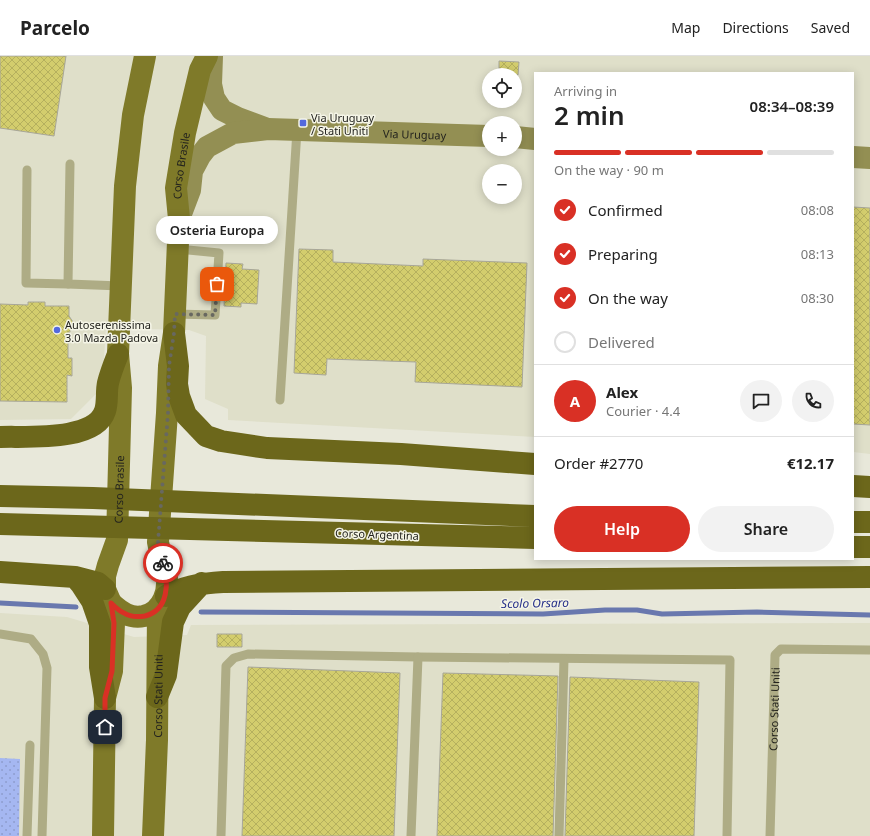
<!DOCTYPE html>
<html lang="en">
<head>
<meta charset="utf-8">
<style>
	body { margin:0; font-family:"Noto Sans",sans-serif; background:#f2f2f2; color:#222; height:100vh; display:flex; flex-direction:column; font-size:15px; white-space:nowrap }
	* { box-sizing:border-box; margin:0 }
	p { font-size:13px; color:#767676 }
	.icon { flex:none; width:22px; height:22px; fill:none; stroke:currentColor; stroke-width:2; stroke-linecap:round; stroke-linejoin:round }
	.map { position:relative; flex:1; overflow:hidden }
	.details { position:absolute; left:534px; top:16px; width:320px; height:488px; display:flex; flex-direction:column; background:#fff; border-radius:0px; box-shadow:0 2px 10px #0003 }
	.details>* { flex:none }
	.fabs { position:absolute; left:482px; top:12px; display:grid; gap:8px }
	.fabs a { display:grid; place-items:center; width:40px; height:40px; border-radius:50%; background:#fff; box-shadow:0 2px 10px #0003; font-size:20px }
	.pin { position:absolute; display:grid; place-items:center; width:34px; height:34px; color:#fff; margin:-17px; border-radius:8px; box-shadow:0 2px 6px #0006 }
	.courier { position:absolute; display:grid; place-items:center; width:40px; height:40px; margin:-20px; border:3px solid #d93025; border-radius:50%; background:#fff; color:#222; box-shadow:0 1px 5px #0007 }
	.bubble { position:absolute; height:28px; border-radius:14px; background:#fff; box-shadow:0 2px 10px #0003; font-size:13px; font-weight:600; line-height:28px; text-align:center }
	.headline em { font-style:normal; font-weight:600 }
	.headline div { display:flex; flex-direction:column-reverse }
	.headline { display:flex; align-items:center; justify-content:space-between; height:68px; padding:0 20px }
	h1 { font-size:26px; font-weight:600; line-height:30px }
	.bar { display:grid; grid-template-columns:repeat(4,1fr); gap:6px 4px; align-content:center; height:48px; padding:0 20px }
	.bar i { height:5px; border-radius:3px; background:#e0e0e0 }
	.bar .current { background:#d93025 }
	.bar p { grid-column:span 4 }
	.line { display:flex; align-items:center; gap:10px; padding:0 20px; border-top:1px solid #e0e0e0 }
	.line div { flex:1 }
	.round { display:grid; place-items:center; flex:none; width:42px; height:42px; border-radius:21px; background:#f2f2f2 }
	ol { padding:0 20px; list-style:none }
	li { display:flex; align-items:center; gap:12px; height:44px }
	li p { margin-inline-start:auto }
	li .icon { padding:4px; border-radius:50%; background:#d93025; color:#fff; stroke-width:4 }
	li:last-child { color:#767676 }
	li i { width:22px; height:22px; border:2px solid #e0e0e0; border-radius:50% }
	.primary-button { display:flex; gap:8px; margin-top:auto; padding:8px 20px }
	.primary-button a { flex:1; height:46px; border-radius:24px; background:#d93025; color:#fff; font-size:16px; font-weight:600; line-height:46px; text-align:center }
	.primary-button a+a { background:#f2f2f2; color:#222 }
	header { display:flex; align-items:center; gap:24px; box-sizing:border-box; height:56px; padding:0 20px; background:#fff; border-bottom:1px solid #e0e0e0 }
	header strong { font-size:19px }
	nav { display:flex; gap:22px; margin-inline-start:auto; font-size:14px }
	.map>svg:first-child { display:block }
	.built { fill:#dfdfc9; fill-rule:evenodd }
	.grass { fill:url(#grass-dots) }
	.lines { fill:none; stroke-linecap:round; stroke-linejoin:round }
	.stream { stroke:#6978ae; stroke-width:5 }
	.building { fill:url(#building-cross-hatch); stroke:#a7a699 }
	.lane { stroke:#aeac85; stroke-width:9 }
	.secondary { stroke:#938f53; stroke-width:22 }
	.primary { stroke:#7f7a29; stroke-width:22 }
	.highway { stroke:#6c671b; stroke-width:22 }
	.done { stroke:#686860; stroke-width:4; stroke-dasharray:0 7.2 }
	.route { stroke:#d93025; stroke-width:5 }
	.poi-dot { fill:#5369de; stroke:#f5f5e7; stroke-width:1.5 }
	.labels { text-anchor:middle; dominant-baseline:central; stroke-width:3; stroke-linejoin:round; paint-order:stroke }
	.poi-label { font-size:11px; fill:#23231e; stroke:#f5f5e7; text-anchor:start }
	.street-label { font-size:11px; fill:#23231e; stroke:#f5f5e7 }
	.water-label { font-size:12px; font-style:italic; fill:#252f89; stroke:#f5f5e7 }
</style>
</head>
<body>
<header>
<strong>Parcelo</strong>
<nav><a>Map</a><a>Directions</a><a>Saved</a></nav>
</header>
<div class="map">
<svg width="870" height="780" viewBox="0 0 870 780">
	<defs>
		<pattern id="grass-dots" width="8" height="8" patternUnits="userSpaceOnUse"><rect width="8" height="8" fill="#a5b7f1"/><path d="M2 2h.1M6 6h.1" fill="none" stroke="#8e9dce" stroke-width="1.8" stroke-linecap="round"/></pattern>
		<pattern id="building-cross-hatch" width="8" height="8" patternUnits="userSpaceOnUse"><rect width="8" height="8" fill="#d3cd6d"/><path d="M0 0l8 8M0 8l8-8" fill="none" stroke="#b5b05e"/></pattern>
	</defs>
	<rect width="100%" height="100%" fill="#e8e8da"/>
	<path class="built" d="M0 0H870V398L853 396V17H535V381L228 364V353L205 343 206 280 189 274 106 272 102 332 71 363 0 364ZM489 19H515V45H489ZM489 67H515V93H489ZM489 115H515V141H489Z
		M0 557 67 561 134 581 187 579 191 569 870 567V780H0Z"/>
	<path class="grass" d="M0 702 20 703 19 780H0Z"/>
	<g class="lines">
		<path class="stream" d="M0 547 76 551
			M201 556 543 558 605 554H637L662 558 757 556 870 559"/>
	</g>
	<path class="building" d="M0 0H66L54 80 0 72Z
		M499 5 519 6 518 19H499Z
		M853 151 870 152V369L853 368Z
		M299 193 333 194V206L423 210V203L527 207 522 331 415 326 416 306 327 303 326 319 294 317Z
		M226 207 243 208 242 213 259 214 257 248 241 247V251L224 250Z
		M28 246H45V250H69V260L75 269 68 278V302H72V320L67 319V346L0 345V248L28 249Z
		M217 578H242V591H217Z
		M248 611 400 617 394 780H242Z
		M443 617 558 620 553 780H437Z
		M570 621 699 626 694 780H565Z"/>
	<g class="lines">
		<g class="lane">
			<path d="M70 108 68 228 121 230"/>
			<path d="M27 114 26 227 68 228"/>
			<path d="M175 258 215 259 219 197 178 193"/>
			<path d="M280 344 297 74"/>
			<path d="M0 578 31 583 43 598 47 612 42 780"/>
			<path d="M27 780 30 689"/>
			<path d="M221 780 226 610 234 602 248 598 418 601 730 604 727 780"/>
			<path d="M411 780 418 601"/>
			<path d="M559 780 564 603"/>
			<path id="s1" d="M770 780 775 599 781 593 870 594"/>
		</g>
		<g class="secondary">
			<path d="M212 0 211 28 214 42 222 54 238 62 265 72"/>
			<path d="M515 81 535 83"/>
			<path d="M853 101 870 102"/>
			<path id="s2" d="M179 163 190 134 192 115 200 100 207 91 233 77 268 73 489 80"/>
		</g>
		<g class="primary">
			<path id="s3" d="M111 547C121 556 130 563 144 560 163 555 170 534 166 516 164 506 160 497 158 486L167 357 169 310 174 277 179 163 176 132 185 77 200 14 207 0"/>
			<path id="s4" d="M103 780 105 642 112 615 114 567 111 547 105 533V520L108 509 117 484 121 332 118 298 125 130 133 59 145 0"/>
			<path id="s5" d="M153 780 157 684 158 553"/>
		</g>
		<path class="highway" d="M174 277 178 310 177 328 179 340 186 359 206 380 221 385 267 392 401 398 535 408
			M0 381C26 380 95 386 105 355 108 346 106 336 108 327 110 318 114 308 118 298
			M853 430 870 431
			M0 440 93 442 535 460
			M853 466H870
			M0 468 535 482
			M853 491H870
			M0 516 75 521 98 527 105 533
			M75 521 81 528 92 545 100 568V611L105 642
			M166 540C184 530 202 527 223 526L870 521
			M157 641 166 619 173 566 180 551 202 527"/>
	</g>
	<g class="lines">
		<path class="done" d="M163 507 158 486 168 357 169 310 174 277 175 258 215 259 217 228"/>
		<path class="route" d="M105 671V642L112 615 114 567 111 547C115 551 119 555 124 557 130 561 138 561 145 560 169 554 169 526 163 507"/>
	</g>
	<g class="poi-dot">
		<rect x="299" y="63" width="8" height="8" rx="2"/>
		<circle cx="57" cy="274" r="4"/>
	</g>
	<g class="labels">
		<g class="poi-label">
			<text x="311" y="61">Via Uruguay<tspan x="311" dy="13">/ Stati Uniti</tspan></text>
			<text x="65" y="268">Autoserenissima<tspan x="65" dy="13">3.0 Mazda Padova</tspan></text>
		</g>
		<g class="street-label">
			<text stroke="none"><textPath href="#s2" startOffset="290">Via Uruguay</textPath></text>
			<text stroke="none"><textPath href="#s3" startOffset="500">Corso Brasile</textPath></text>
			<text stroke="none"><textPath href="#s4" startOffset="351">Corso Brasile</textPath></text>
			<text transform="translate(377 478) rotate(2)">Corso Argentina</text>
			<text stroke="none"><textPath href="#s5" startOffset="140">Corso Stati Uniti</textPath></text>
			<text stroke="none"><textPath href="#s1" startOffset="127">Corso Stati Uniti</textPath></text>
		</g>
		<g class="water-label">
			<text transform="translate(535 547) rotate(-1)">Scolo Orsaro</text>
		</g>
	</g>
</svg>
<div class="fabs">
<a><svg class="icon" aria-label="locate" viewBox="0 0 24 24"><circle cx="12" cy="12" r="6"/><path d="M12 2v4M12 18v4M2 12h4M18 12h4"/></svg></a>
<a>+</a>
<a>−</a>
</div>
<div class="pin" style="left:217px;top:228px;background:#ea580c"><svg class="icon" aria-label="bag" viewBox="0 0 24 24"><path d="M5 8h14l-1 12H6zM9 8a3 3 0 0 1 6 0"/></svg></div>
<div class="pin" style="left:105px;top:671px;background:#1f2937"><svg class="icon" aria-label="home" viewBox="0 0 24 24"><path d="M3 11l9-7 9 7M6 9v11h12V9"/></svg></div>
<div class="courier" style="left:163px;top:507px"><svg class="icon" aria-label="bike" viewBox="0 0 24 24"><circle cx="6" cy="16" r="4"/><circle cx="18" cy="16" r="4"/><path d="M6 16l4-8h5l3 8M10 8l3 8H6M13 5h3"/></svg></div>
<div class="bubble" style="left:156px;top:160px;width:122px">Osteria Europa</div>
<section class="details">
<div class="headline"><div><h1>2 min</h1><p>Arriving in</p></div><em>08:34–08:39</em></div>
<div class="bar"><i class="current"></i><i class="current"></i><i class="current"></i><i></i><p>On the way · 90 m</p></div>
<ol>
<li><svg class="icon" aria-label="check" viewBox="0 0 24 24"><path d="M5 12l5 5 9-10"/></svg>Confirmed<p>08:08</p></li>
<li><svg class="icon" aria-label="check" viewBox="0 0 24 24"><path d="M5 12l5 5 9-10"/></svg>Preparing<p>08:13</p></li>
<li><svg class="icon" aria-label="check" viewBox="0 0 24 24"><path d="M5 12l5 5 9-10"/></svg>On the way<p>08:30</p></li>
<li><i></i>Delivered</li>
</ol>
<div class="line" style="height:72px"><b class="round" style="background:#d93025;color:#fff">A</b><div><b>Alex</b><p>Courier · 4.4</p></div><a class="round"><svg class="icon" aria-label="chat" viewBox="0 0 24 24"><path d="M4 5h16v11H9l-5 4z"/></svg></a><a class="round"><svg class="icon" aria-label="phone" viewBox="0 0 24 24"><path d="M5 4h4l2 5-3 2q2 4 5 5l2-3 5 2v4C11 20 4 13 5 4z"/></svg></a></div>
<div class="line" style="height:52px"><div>Order #2770</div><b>€12.17</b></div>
<div class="primary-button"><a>Help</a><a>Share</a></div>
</section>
</div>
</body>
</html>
